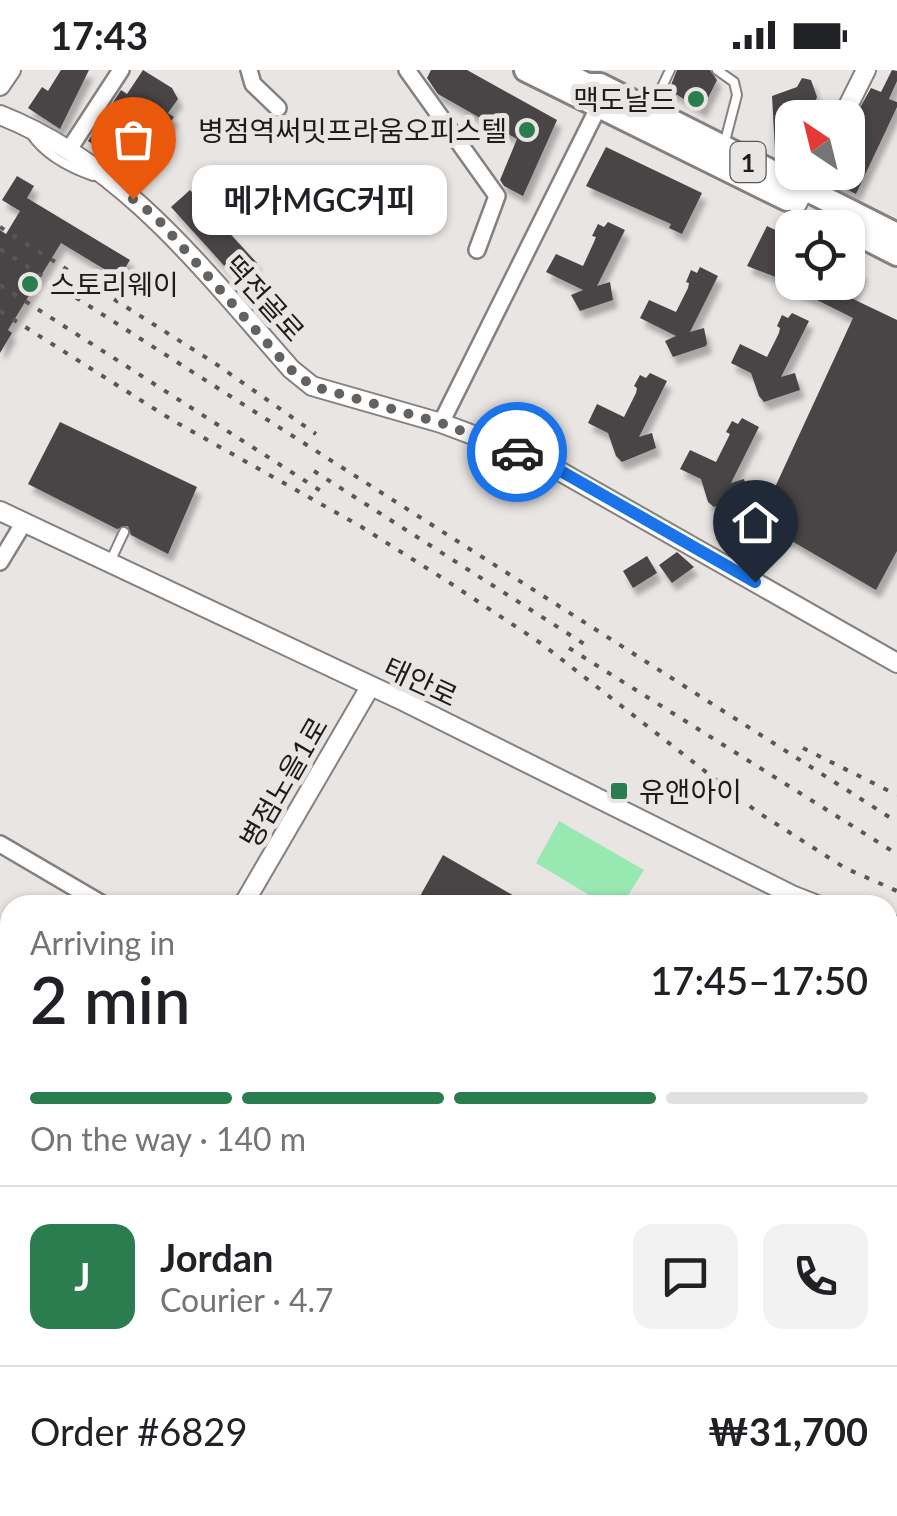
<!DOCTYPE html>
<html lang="en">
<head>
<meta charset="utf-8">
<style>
	body { margin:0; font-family:Lato,"Noto Sans KR",sans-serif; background:#f2f2f2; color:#202124; height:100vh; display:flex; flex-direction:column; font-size:38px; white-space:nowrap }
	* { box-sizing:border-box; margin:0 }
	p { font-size:32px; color:#757577 }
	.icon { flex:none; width:55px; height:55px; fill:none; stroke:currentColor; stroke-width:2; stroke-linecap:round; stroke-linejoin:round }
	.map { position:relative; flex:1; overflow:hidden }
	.sheet { position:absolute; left:0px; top:825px; width:898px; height:622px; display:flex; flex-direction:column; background:#fff; border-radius:30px 30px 0 0; box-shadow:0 2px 8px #0004 }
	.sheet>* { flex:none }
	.needle { width:65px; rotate:325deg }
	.controls { position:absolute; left:775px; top:30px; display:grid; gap:20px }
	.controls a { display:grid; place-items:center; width:90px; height:90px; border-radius:20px; background:#fff; box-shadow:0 2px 8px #0004; font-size:50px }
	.pin { position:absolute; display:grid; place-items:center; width:85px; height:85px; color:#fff; margin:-102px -42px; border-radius:50% 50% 50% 0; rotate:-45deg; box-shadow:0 0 10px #0007 }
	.pin .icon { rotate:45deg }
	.courier { position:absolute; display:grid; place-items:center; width:100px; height:100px; margin:-50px; border:8px solid #1a73e8; border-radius:50%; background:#fff; color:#222; box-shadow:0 2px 12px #0007 }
	.bubble { position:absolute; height:70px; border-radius:20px; background:#fff; box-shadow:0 2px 8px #0004; font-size:32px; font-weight:600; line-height:70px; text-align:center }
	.headline em { font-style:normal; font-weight:600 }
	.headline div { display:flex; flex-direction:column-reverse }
	.headline { display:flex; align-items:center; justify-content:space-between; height:170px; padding:0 30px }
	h1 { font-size:65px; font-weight:600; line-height:75px }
	.bar { display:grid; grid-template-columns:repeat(4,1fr); gap:15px 10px; align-content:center; height:120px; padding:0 30px }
	.bar i { height:12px; border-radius:8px; background:#e0e0e0 }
	.bar .active { background:#2a7d4f }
	.bar p { grid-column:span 4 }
	.line { display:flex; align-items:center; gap:25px; padding:0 30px; border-top:2px solid #e0e0e0 }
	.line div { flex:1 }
	.round { display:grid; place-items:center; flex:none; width:105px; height:105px; border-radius:20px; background:#f2f2f2 }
	.status { display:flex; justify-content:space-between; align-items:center; height:70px; padding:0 50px; background:#fff; direction:ltr }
	.status svg { height:28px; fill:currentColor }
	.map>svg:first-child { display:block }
	.green { fill:#98e8b2 }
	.building { fill:#484547; filter:url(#shadow) }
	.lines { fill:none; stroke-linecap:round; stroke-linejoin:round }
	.service-casing { stroke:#848180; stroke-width:12 }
	.minor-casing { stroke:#848180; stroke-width:20 }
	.tertiary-casing { stroke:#848180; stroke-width:22 }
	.primary-casing { stroke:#848180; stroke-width:28 }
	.service { stroke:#fff; stroke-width:8 }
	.minor { stroke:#fff; stroke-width:15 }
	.tertiary { stroke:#fff; stroke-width:18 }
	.primary { stroke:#fff; stroke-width:22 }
	.rail { stroke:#5a5857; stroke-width:4; stroke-dasharray:5 10; stroke-linecap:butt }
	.done { stroke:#646261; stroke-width:10; stroke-dasharray:0 18 }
	.route { stroke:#1a73e8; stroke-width:12 }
	.poi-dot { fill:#2a7d4f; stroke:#e8e5e3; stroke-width:4 }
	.labels { text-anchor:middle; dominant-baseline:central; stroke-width:10; stroke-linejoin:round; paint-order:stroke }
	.shield { fill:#e8e5e3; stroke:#5a5857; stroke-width:2.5 }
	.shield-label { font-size:25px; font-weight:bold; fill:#1d1b1b }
	.poi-label { font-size:28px; fill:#1d1b1b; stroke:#e8e5e3; text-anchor:end }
	.street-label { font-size:28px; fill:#1d1b1b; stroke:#e8e5e3 }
</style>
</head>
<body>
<div class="status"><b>17:43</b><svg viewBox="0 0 49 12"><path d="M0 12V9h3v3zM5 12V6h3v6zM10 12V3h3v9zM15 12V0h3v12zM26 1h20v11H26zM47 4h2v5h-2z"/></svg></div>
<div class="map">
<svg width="897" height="1446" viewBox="0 0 897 1446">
	<defs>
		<filter id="shadow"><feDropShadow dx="4.5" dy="8" stdDeviation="2.5" flood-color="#0004"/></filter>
	</defs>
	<rect width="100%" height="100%" fill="#e8e5e3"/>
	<path class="green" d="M559 751 644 800 622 835H606L536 793Z"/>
	<path class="building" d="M61 0H89L60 59 28 38 42 17 48 21Z
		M143 0 172 18 178 29 168 43 174 47 161 65 155 61 128 99 88 71 121 20 127 24Z
		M431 0H467L557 50 523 126 504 116 500 110 517 69 438 24 427 8Z
		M677 0H710L717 10 702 40 669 20Z
		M892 0 897 1V11L889 29 897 32V37L856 124 824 108 825 102H848V59L871 18 881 22Z
		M802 8 811 10 817 27 807 48H792V76L775 79 772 26 797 17Z
		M606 77 702 123 682 164 669 158 671 154 586 116Z
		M17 106 34 116 27 128 130 190 119 208 61 173 8 260 12 263 0 283V160L6 164 20 141 2 130Z
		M190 120 257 193 238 211 171 137Z
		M608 152 625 160 597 216 610 212 613 230 580 241 571 225 583 220 546 202 556 184 583 196 594 172 596 167 592 166 598 154 604 157Z
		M767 156 792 168V212H848V195L863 203 851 228 897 250V481L876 520 759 452 853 248 781 212H789L747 196Z
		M700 197 718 206 690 262 704 258 707 273 706 276 673 287 665 271 676 266 640 248 649 230 676 242 688 218 689 213 686 212 691 200 697 203Z
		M792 243 809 251 781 307 795 303 800 320 764 332 759 326 751 303 731 293 740 274 767 287 779 263 780 258 777 256 782 245 788 248Z
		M650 303 667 311 639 367 652 363 656 378 622 392 616 386 608 363 588 353 597 334 624 347 636 323 637 318 634 316 640 305 646 308Z
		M742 348 759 357 731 413 744 409 748 423 714 437 708 432 701 409 680 399 690 380 716 392 730 364 726 362 732 351 738 354Z
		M60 352 197 417 168 484 131 465 128 456 117 459 28 414Z
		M677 482 694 497 672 513 659 495Z
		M647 486 657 503 633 518 623 501Z
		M443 785 530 835H415Z
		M0 913 10 919V1021L0 1017Z"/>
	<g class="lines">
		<defs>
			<path id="service" d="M717 0 734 12 737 25 724 75
				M653 36 670 0
				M31 64C45 85 70 98 93 106
				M109 494 124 462
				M888 880 897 882
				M888 1292 897 1285
				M111 1446 116 1438
				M119 1446 124 1438
				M698 1446 707 1438"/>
			<path id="minor" d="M249 0 253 14 278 38
				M407 0 497 126 477 180
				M68 81 121 0
				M441 353 598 38
				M0 492 23 454
				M0 774 104 835
				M0 888 10 894
				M888 1086 897 1070
				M670 1446 675 1438"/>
			<path id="tertiary" d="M0 16 11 0
				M0 45C123 93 206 203 291 299L312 316 441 353 540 390 897 593
				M842 48 866 0
				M797 134 813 102
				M0 441 399 629 794 826 817 835
				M243 835 370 617
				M888 854 897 856
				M888 912 897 902
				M888 949 897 938
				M0 1168 10 1174
				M0 1198 10 1204
				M410 1438 425 1446
				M450 1438 464 1446
				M538 1446 551 1438
				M560 1446 565 1438
				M584 1446 589 1438"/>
			<path id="primary" d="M526 0 787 129
				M558 0 587 15H600L897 165
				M848 159 897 184"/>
		</defs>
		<use href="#service" class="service-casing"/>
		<use href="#minor" class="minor-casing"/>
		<use href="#tertiary" class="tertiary-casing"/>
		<use href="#primary" class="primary-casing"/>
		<use href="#service" class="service"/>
		<use href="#minor" class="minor"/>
		<use href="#tertiary" class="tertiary"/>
		<use href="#primary" class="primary"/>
		<path class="rail" d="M0 157 213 292 316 364
			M0 179 897 752
			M0 215 324 423
			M0 241 172 350 360 456 447 511 542 574 756 741 845 798 897 821
			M314 401 592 579
			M569 578 897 784
			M803 678 897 725"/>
	</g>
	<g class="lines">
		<path class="done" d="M133 129 155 146 290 299 312 316 441 353 517 382"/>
		<path class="route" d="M517 382 552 396 755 512"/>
	</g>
	<g class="poi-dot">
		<circle cx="696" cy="29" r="10"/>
		<circle cx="527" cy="60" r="10"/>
		<circle cx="30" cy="214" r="10"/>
		<rect x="609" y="711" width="20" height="20" rx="5"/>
	</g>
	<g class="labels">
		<rect class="shield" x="730.5" y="72" width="35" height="40" rx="8"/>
		<g class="shield-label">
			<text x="748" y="92">1</text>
		</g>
		<g class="poi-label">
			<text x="676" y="29">맥도날드</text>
			<text x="507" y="60">병점역써밋프라움오피스텔</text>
			<text x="50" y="214" text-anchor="start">스토리웨이</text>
			<text x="639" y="721" text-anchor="start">유앤아이</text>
		</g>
		<g class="street-label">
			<text transform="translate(265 228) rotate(48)">떡전골로</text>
			<text transform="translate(421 611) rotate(25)">태안로</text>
			<text transform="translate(283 712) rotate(-60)">병점노을1로</text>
		</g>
	</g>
</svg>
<div class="controls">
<a><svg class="needle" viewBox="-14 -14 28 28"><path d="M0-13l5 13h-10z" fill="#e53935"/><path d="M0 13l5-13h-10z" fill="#757577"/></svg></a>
<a><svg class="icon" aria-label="locate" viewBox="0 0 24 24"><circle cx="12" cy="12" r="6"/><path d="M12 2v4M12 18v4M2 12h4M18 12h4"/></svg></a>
</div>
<div class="pin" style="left:133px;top:129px;background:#ea580c"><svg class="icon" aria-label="bag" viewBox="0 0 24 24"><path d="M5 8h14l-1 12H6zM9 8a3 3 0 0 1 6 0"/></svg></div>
<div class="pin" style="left:755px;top:512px;background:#1f2937"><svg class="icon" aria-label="home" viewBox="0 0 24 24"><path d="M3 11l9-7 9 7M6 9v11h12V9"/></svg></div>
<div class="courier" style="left:517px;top:382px"><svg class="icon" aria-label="car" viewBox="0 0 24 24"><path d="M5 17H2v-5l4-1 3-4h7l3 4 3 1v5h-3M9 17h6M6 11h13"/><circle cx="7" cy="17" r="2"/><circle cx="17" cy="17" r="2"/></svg></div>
<div class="bubble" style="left:192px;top:95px;width:255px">메가MGC커피</div>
<section class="sheet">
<div class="headline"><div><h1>2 min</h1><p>Arriving in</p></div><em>17:45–17:50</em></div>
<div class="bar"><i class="active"></i><i class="active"></i><i class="active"></i><i></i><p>On the way · 140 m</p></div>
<div class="line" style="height:180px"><b class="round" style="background:#2a7d4f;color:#fff">J</b><div><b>Jordan</b><p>Courier · 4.7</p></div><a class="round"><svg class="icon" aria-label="chat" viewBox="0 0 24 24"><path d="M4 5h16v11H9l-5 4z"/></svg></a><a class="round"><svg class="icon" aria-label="phone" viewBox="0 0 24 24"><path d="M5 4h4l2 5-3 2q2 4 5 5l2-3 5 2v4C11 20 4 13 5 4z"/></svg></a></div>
<div class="line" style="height:130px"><div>Order #6829</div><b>₩31,700</b></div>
</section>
</div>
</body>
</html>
